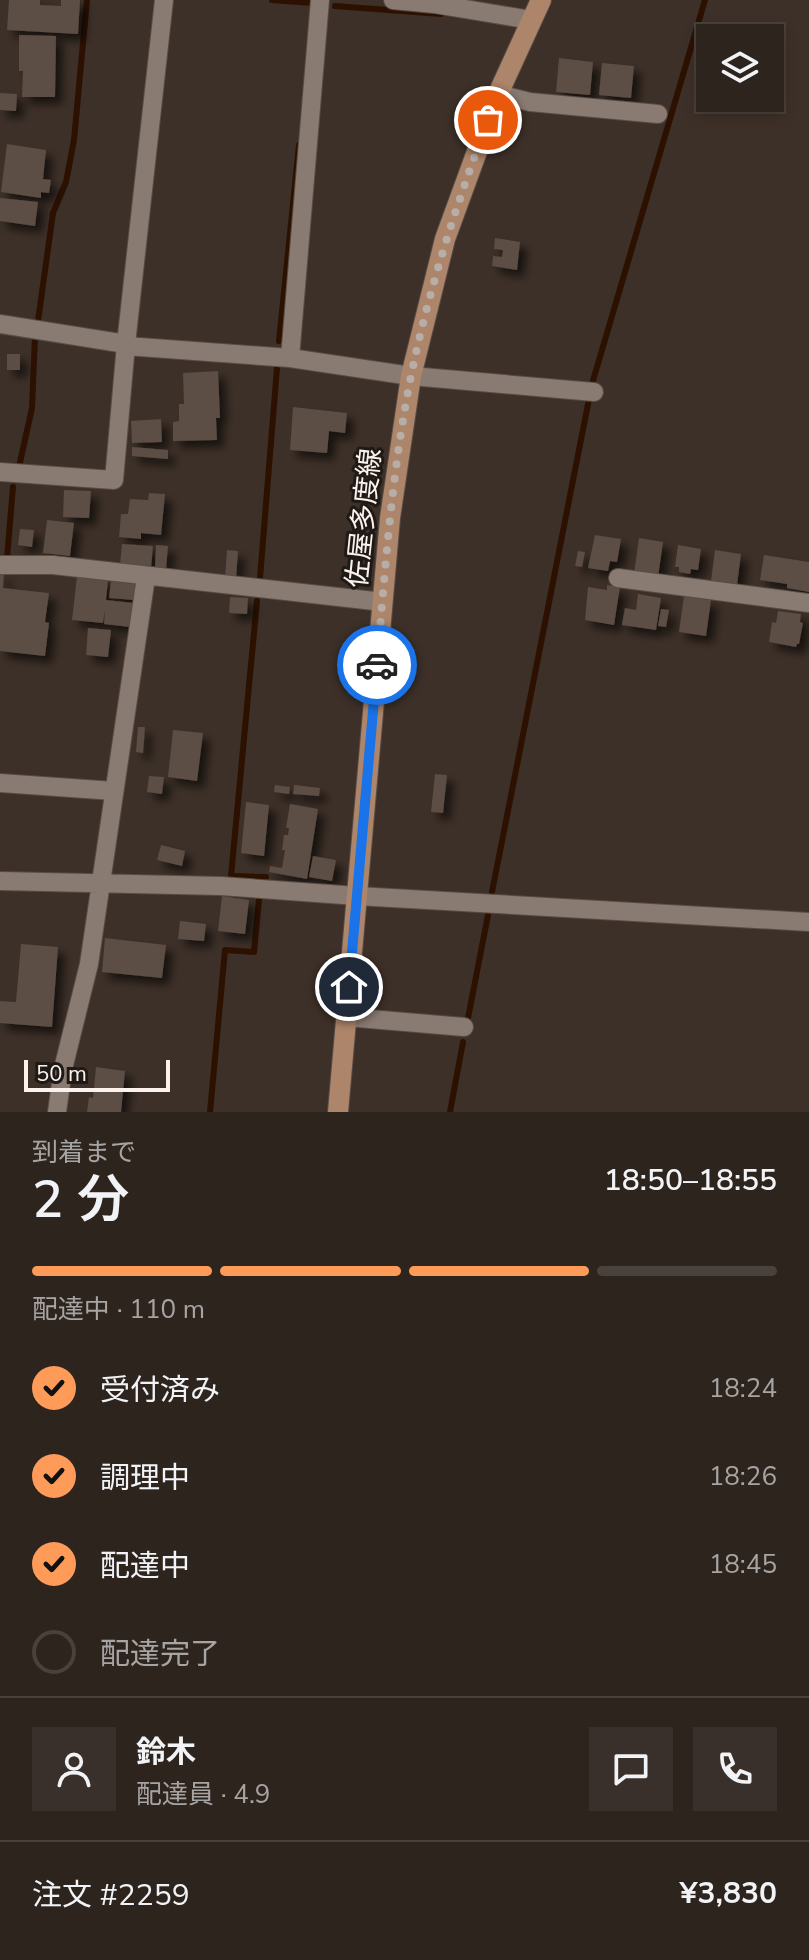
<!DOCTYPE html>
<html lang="ja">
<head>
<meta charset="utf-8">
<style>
	body { margin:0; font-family:"Nunito Sans","Noto Sans JP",sans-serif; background:#3a302b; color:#f1f3f6; height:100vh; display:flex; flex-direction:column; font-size:30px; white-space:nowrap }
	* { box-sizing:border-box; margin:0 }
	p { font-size:26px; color:#a7a4a4 }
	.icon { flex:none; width:44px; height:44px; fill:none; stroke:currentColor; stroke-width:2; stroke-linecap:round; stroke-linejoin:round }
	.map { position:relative; height:1112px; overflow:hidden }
	.panel { display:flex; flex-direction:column; background:#2e241e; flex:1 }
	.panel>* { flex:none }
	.tools { position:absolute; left:696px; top:24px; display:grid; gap:16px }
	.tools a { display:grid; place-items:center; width:88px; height:88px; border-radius:0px; background:#2e241e; box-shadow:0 4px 12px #0003,0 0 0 2px #49413c; font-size:40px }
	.scale { position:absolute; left:24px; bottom:20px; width:146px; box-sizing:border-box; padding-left:8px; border:4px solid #fbf2ed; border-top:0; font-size:22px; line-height:28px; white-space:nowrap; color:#fbf2ed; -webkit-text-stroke:6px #1f1a16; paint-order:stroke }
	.pin { position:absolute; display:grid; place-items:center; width:68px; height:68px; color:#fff; margin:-34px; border:4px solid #fff; border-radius:50%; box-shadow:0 2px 8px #0007 }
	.courier { position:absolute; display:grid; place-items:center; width:80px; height:80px; margin:-40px; border:6px solid #1a73e8; border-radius:50%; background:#fff; color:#222; box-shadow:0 2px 10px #0007 }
	.headline em { font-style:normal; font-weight:600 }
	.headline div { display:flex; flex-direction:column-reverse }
	.headline { display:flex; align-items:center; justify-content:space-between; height:136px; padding:0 32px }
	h1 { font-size:52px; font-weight:600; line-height:60px }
	.bar { display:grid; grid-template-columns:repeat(4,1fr); gap:12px 8px; align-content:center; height:96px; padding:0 32px }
	.bar i { height:10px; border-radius:6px; background:#49413c }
	.bar .current { background:#fe9b59 }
	.bar p { grid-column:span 4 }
	.line { display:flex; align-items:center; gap:20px; padding:0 32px; border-top:2px solid #49413c }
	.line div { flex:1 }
	.round { display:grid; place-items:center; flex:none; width:84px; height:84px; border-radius:0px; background:#3a302b }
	ol { padding:0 32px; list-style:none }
	li { display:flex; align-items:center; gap:24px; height:88px }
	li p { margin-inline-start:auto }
	li .icon { padding:8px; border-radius:50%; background:#fe9b59; color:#111; stroke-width:4 }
	li:last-child { color:#a7a4a4 }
	li i { width:44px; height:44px; border:4px solid #49413c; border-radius:50% }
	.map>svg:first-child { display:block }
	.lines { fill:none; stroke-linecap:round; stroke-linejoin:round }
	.stream { stroke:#2c1101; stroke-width:6 }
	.building { fill:#5b4d44; filter:url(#shadow) }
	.minor-casing { stroke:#584c46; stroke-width:20 }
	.secondary-casing { stroke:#584c46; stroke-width:22 }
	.minor { stroke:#8a7b72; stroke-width:18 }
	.secondary { stroke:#ad856a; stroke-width:20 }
	.done { stroke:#b8aea8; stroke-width:8; stroke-dasharray:0 14.4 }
	.route { stroke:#1a73e8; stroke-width:10 }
	.labels { text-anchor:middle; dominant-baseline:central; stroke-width:6; stroke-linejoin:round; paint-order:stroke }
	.street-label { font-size:28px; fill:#fbf2ed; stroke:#1f1a16 }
</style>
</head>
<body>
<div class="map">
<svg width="809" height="1112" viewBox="0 0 809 1112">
	<defs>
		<filter id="shadow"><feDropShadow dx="7" dy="7" stdDeviation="4" flood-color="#0009"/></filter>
	</defs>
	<rect width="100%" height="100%" fill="#3d3028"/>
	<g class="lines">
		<path class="stream" d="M272 0 313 3V7
			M335 6 441 14
			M38 321 53 213 66 182 74 140 87 0
			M279 341 299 145
			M592 384 705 0
			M19 467 32 408 35 336
			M7 558 13 487
			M260 578 277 368
			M257 601 231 876 266 877
			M492 892 589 399
			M468 1018 488 915
			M210 1112 225 950 254 952 259 899
			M450 1112 463 1042"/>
	</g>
	<path class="building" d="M9 0H40V5L61 6V0H80L78 34 7 30Z
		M19 35 56 36 55 97H22L23 71H19Z
		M559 58 593 62 590 95 556 92Z
		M602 63 634 66 631 98 599 95Z
		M0 93 17 94 16 111 0 110Z
		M7 144 46 150 43 179 51 180 49 193 41 192V198L1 192Z
		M0 198 38 202 35 226 0 221Z
		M495 238 520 242 517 270 492 266 493 256 502 257 503 250 494 249Z
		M7 354H20V370H7Z
		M218 371 220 418H216L217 440 173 441V422L179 421V404H184L183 373Z
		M293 407 347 413 345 433 329 431 327 453 290 450Z
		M161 419 162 442 132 443 131 421Z
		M132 447 168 450V459L132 456Z
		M64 490 91 491 89 518 63 517Z
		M149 493 165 494 161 535 141 533V539L119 537 121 514H128L130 499 148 500Z
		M47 520 74 523 70 556 43 553Z
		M20 529 34 530 32 547 18 545Z
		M595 535 621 539 617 562 610 561 608 571 588 568Z
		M639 538 663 542 658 577 634 574Z
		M122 544 153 546 151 568 120 565Z
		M156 545 168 546 166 569 155 568Z
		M678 545 701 549 698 570 691 569 690 574 679 572V567H675Z
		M227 550 238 551 236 578 225 577Z
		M715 550 741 554 737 585 711 581Z
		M578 551 585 552 582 567 575 566Z
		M764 555 809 562V592L787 588V584L760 580Z
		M0 572H4L3 588 49 593 45 622 49 623 45 656 0 651Z
		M77 576 108 580 106 600 134 603 130 627 104 624 105 610 103 623 72 620Z
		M111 581 136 584 134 600 109 598Z
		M607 585 620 587 614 625 585 620 588 587 607 590Z
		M638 594 661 598 656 630 622 625 625 608 636 610Z
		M684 596 711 600 706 636 679 632Z
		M230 597 248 598 247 614 229 613Z
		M661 609 669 610 666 627 658 626Z
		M778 611 801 614 800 622 803 623 799 644H797L796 647 769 642 772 622 776 623Z
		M88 628 111 630 108 657 86 655Z
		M138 727H145L143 753 136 752Z
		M173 730 203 733 197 781 168 777Z
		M435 774 447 775 443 813 431 812Z
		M149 776 164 777 162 794 147 792Z
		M275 785 290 787 289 794 274 792Z
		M294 785 320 788 319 796 293 794Z
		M246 802 269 805 264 856 241 853Z
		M290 804 318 809 307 879 269 872 270 866 282 868 285 850H282L284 835H288L289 828H286Z
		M161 845 185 851 182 866 157 860Z
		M313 856 336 860 332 881 309 877Z
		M222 896 249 900 245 934 218 931Z
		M180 921 206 924 204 941 178 939Z
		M105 938 166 945 162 978 102 972Z
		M21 944 58 947 52 1027 0 1023V1001L16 1002Z
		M96 1067 125 1071 121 1112H87L89 1097 93 1098Z"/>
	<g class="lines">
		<defs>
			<path id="minor" d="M393 0 435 4 531 20
				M498 94 530 102 658 114
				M0 324 126 344
				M126 346 290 358 411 376 594 392
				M290 358 320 0
				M0 472 114 480 126 344 164 0
				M0 565H53L383 602
				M618 578 809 603
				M0 783 114 791
				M0 881 221 886 357 896 809 922
				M346 1017 464 1027
				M57 1112 63 1069 89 964 146 577"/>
			<path id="secondary" d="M338 1112 390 518 411 376 445 239 498 94 541 0"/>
		</defs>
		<use href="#minor" class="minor-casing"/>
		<use href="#secondary" class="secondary-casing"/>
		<use href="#minor" class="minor"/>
		<use href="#secondary" class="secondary"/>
	</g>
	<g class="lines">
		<path class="done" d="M377 665C385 569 392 471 411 376 429 288 457 203 488 120"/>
		<path class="route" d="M349 987 377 665"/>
	</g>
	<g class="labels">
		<g class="street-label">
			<text transform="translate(364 518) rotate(-84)">佐屋多度線</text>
		</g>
	</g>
</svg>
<div class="tools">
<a><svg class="icon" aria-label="layers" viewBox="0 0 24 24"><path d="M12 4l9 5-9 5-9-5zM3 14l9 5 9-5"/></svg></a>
</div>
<div class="scale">50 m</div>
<div class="pin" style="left:488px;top:120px;background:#ea580c"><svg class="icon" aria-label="bag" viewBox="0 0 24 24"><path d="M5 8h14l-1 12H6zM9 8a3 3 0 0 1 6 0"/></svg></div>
<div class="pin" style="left:349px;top:987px;background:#1f2937"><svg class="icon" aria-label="home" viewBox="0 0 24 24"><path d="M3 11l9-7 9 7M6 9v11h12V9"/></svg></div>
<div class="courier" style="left:377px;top:665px"><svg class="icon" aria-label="car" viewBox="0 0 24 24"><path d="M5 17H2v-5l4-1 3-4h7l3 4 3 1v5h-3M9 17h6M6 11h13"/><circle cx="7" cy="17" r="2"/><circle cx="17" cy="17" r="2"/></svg></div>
</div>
<section class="panel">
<div class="headline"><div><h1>2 分</h1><p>到着まで</p></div><em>18:50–18:55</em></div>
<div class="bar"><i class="current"></i><i class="current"></i><i class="current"></i><i></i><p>配達中 · 110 m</p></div>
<ol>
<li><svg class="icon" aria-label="check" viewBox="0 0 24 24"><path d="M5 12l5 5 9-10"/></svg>受付済み<p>18:24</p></li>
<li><svg class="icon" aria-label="check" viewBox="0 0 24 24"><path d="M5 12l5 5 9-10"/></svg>調理中<p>18:26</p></li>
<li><svg class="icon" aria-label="check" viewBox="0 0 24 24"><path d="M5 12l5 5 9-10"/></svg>配達中<p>18:45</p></li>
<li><i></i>配達完了</li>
</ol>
<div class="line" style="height:144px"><a class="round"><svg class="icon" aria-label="person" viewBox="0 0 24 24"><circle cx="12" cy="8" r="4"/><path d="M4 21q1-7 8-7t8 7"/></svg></a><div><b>鈴木</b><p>配達員 · 4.9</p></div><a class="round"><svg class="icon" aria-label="chat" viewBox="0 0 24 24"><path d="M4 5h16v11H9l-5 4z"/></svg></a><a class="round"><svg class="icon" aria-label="phone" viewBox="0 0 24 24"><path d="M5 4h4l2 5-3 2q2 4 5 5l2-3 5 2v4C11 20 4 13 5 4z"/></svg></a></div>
<div class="line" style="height:104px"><div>注文 #2259</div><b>¥3,830</b></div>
</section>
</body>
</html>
